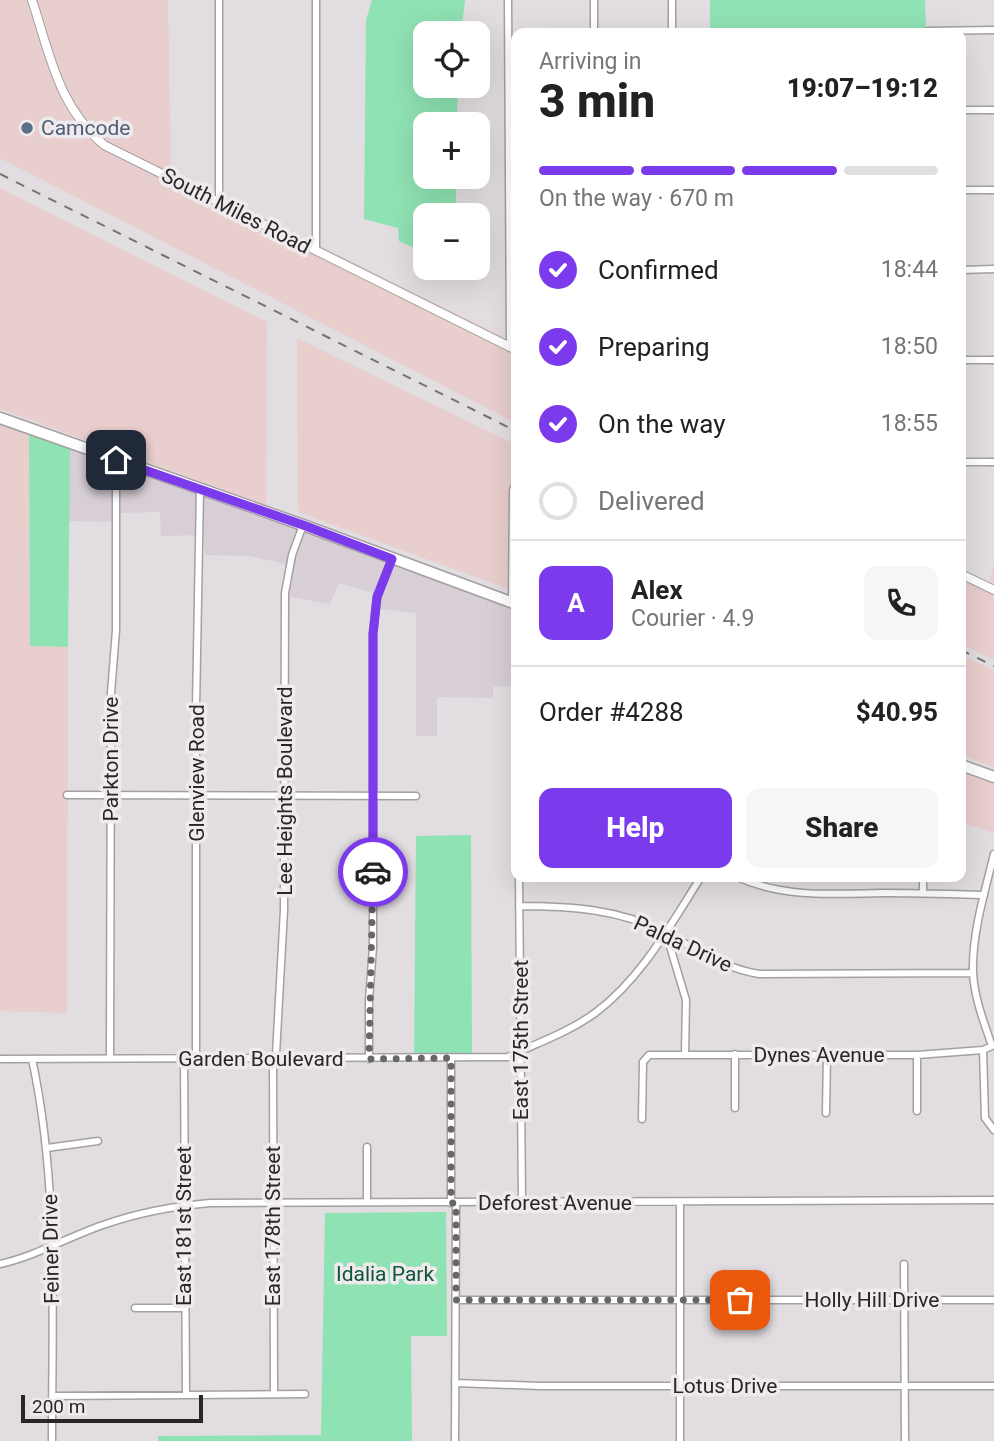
<!DOCTYPE html>
<html lang="en">
<head>
<meta charset="utf-8">
<style>
	body { margin:0; font-family:Roboto,sans-serif; background:#f6f6f6; color:#222; height:100vh; display:flex; flex-direction:column; font-size:26px; white-space:nowrap }
	* { box-sizing:border-box; margin:0 }
	p { font-size:23px; color:#767676 }
	.icon { flex:none; width:38px; height:38px; fill:none; stroke:currentColor; stroke-width:2; stroke-linecap:round; stroke-linejoin:round }
	.map { position:relative; flex:1; overflow:hidden }
	.details { position:absolute; left:511px; top:28px; width:455px; height:854px; display:flex; flex-direction:column; background:#fff; border-radius:14px; box-shadow:0 7px 28px #0002 }
	.details>* { flex:none }
	.tools { position:absolute; left:413px; top:21px; display:grid; gap:14px }
	.tools a { display:grid; place-items:center; width:77px; height:77px; border-radius:14px; background:#fff; box-shadow:0 7px 28px #0002; font-size:35px }
	.scale { position:absolute; left:21px; bottom:18px; width:182px; box-sizing:border-box; padding-left:7px; border:4px solid #282628; border-top:0; font-size:19px; line-height:24px; white-space:nowrap; color:#282628; -webkit-text-stroke:5px #efeaee; paint-order:stroke }
	.pin { position:absolute; display:grid; place-items:center; width:60px; height:60px; color:#fff; margin:-30px; border-radius:14px; box-shadow:0 4px 10px #0006 }
	.courier { position:absolute; display:grid; place-items:center; width:70px; height:70px; margin:-35px; border:5px solid #7c3aed; border-radius:50%; background:#fff; color:#222; box-shadow:0 2px 9px #0007 }
	.summary em { font-style:normal; font-weight:800 }
	.summary div { display:flex; flex-direction:column-reverse }
	.summary { display:flex; align-items:center; justify-content:space-between; height:119px; padding:0 28px }
	h1 { font-size:46px; font-weight:800; line-height:52px }
	.bar { display:grid; grid-template-columns:repeat(4,1fr); gap:10px 7px; align-content:center; height:84px; padding:0 28px }
	.bar i { height:9px; border-radius:5px; background:#e0e0e0 }
	.bar .current { background:#7c3aed }
	.bar p { grid-column:span 4 }
	.line { display:flex; align-items:center; gap:18px; padding:0 28px; border-top:2px solid #e0e0e0 }
	.line div { flex:1 }
	.round { display:grid; place-items:center; flex:none; width:74px; height:74px; border-radius:14px; background:#f6f6f6 }
	ol { padding:0 28px; list-style:none }
	li { display:flex; align-items:center; gap:21px; height:77px }
	li p { margin-inline-start:auto }
	li .icon { padding:7px; border-radius:50%; background:#7c3aed; color:#fff; stroke-width:4 }
	li:last-child { color:#767676 }
	li i { width:38px; height:38px; border:4px solid #e0e0e0; border-radius:50% }
	.button { display:flex; gap:14px; margin-top:auto; padding:14px 28px }
	.button a { flex:1; height:80px; border-radius:14px; background:#7c3aed; color:#fff; font-size:28px; font-weight:800; line-height:80px; text-align:center }
	.button a+a { background:#f6f6f6; color:#222 }
	.map>svg:first-child { display:block }
	.built { fill:#d7ced6 }
	.industrial { fill:#e8cecd }
	.green { fill:#8fe2b3 }
	.lines { fill:none; stroke-linecap:round; stroke-linejoin:round }
	.minor-casing { stroke:#a49fa3; stroke-width:9 }
	.tertiary-casing { stroke:#a49fa3; stroke-width:10 }
	.primary-casing { stroke:#a49fa3; stroke-width:13 }
	.minor { stroke:#fff; stroke-width:6 }
	.tertiary { stroke:#fff; stroke-width:8 }
	.primary { stroke:#fff; stroke-width:10 }
	.rail { stroke:#757275; stroke-width:2; stroke-dasharray:9 9; stroke-linecap:butt }
	.done { stroke:#696669; stroke-width:7; stroke-dasharray:0 12.6 }
	.route { stroke:#7c3aed; stroke-width:9 }
	.service-dot { fill:#5c6f8a; stroke:#efeaee; stroke-width:2.5 }
	.labels { text-anchor:middle; dominant-baseline:central; stroke-width:7; stroke-linejoin:round; paint-order:stroke }
	.service-label { font-size:21px; fill:#4e5e75; stroke:#efeaee; text-anchor:start }
	.street-label { font-size:21px; fill:#282628; stroke:#efeaee }
	.park-label { font-size:21px; fill:#0e5636; stroke:#efeaee }
</style>
</head>
<body>
<div class="map">
<svg width="994" height="1441" viewBox="0 0 994 1441">
	<rect width="100%" height="100%" fill="#e2dde1"/>
	<path class="built" d="M70 443 516 604V686L493 687V698L437 697V736H416V613L372 608 373 593 339 583 330 604 290 597 285 564 250 556 205 555 204 535 161 536 160 512 116 513V522L68 521Z"/>
	<path class="industrial" d="M0 0H168L171 172 516 343V423L0 158Z
		M0 188 267 322 266 505 0 409Z
		M297 338 516 445V592L298 512Z
		M0 418 29 428 30 646 68 647 67 1013 0 1011Z
		M994 560V660L961 644V570L990 584Z
		M961 655 994 670V767L961 755Z
		M961 765 994 777V833L961 822Z"/>
	<path class="green" d="M372 0H465L461 33H425V86H458L457 124H425V177H456V215H425V253L399 241 398 228 364 219 366 20Z
		M710 0H925L926 33H710Z
		M29 428 70 443 68 647 30 646Z
		M471 835 472 1058 414 1059 416 836Z
		M446 1212 447 1336H411L412 1441H158V1436L321 1435 325 1213Z"/>
	<g class="lines">
		<defs>
			<path id="minor" d="M219 0V203
				M508 0 510 347
				M594 0V33
				M672 0V33
				M928 31 994 30
				M961 110H994
				M961 190H994
				M316 251V0
				M961 270 994 269
				M961 360H994
				M961 462H994
				M512 603 513 490 516 484
				M67 795 416 796
				M519 877 522 1203
				M737 877C785 898 829 894 881 893 915 893 949 894 984 895
				M923 877V893
				M519 906C570 906 620 909 666 933 698 950 723 968 759 974L973 973
				M666 933 686 1000 685 1054
				M983 1050 985 1118 994 1130
				M917 1055V1111
				M110 1058 111 693 116 630V460
				M184 1058 186 1394
				M196 1058V708L200 489
				M451 1058V1203
				M0 1059 508 1057C537 1043 569 1032 595 1013 641 979 671 924 701 877
				M32 1059C59 1184 52 1314 52 1441
				M369 1059V1000L373 947V634L377 597 392 559
				M735 1108V1054
				M826 1113 827 1054
				M642 1119 643 1062 649 1055H917L983 1050 992 1046C984 1023 974 997 973 972 972 932 985 892 994 854
				M47 1148 98 1141
				M367 1202V1147
				M0 1264C36 1256 68 1237 103 1225 137 1213 174 1206 210 1203L994 1200
				M904 1264 905 1441
				M456 1300H994
				M135 1308H184
				M455 1383 540 1386H994
				M274 1393 273 1065 276 1054 284 910 285 593 292 555 303 525
				M52 1396 305 1394
				M455 1441 456 1203
				M680 1441V1203"/>
			<path id="tertiary" d="M32 0C50 55 58 106 104 145L516 350
				M961 574 994 590"/>
			<path id="primary" d="M0 418 303 525 516 604
				M961 765 994 777"/>
		</defs>
		<use href="#minor" class="minor-casing"/>
		<use href="#tertiary" class="tertiary-casing"/>
		<use href="#primary" class="primary-casing"/>
		<use href="#minor" class="minor"/>
		<use href="#tertiary" class="tertiary"/>
		<use href="#primary" class="primary"/>
		<path class="rail" d="M0 174 516 431
			M961 650 994 666"/>
	</g>
	<g class="lines">
		<path class="done" d="M373 872 369 1059 451 1058V1203H456V1300H740"/>
		<path class="route" d="M116 460 303 525 392 559 377 597 373 634V872"/>
	</g>
	<circle class="service-dot" cx="27" cy="128" r="7"/>
	<g class="labels">
		<g class="service-label">
			<text x="41" y="128">Camcode</text>
		</g>
		<g class="street-label">
			<text transform="translate(236 211) rotate(27)">South Miles Road</text>
			<text transform="translate(111 759) rotate(-90)">Parkton Drive</text>
			<text transform="translate(197 773) rotate(-90)">Glenview Road</text>
			<text transform="translate(285 791) rotate(-90)">Lee Heights Boulevard</text>
			<text transform="translate(683 944) rotate(25)">Palda Drive</text>
			<text transform="translate(521 1040) rotate(-90)">East 175th Street</text>
			<text x="819" y="1055">Dynes Avenue</text>
			<text x="261" y="1059">Garden Boulevard</text>
			<text x="555" y="1203">Deforest Avenue</text>
			<text transform="translate(184 1226) rotate(-90)">East 181st Street</text>
			<text transform="translate(273 1226) rotate(-90)">East 178th Street</text>
			<text transform="translate(51 1249) rotate(-91)">Feiner Drive</text>
			<text x="872" y="1300">Holly Hill Drive</text>
			<text x="725" y="1386">Lotus Drive</text>
		</g>
		<g class="park-label">
			<text x="385" y="1274">Idalia Park</text>
		</g>
	</g>
</svg>
<div class="tools">
<a><svg class="icon" aria-label="locate" viewBox="0 0 24 24"><circle cx="12" cy="12" r="6"/><path d="M12 2v4M12 18v4M2 12h4M18 12h4"/></svg></a>
<a>+</a>
<a>−</a>
</div>
<div class="scale">200 m</div>
<div class="pin" style="left:740px;top:1300px;background:#ea580c"><svg class="icon" aria-label="bag" viewBox="0 0 24 24"><path d="M5 8h14l-1 12H6zM9 8a3 3 0 0 1 6 0"/></svg></div>
<div class="pin" style="left:116px;top:460px;background:#1f2937"><svg class="icon" aria-label="home" viewBox="0 0 24 24"><path d="M3 11l9-7 9 7M6 9v11h12V9"/></svg></div>
<div class="courier" style="left:373px;top:872px"><svg class="icon" aria-label="car" viewBox="0 0 24 24"><path d="M5 17H2v-5l4-1 3-4h7l3 4 3 1v5h-3M9 17h6M6 11h13"/><circle cx="7" cy="17" r="2"/><circle cx="17" cy="17" r="2"/></svg></div>
<section class="details">
<div class="summary"><div><h1>3 min</h1><p>Arriving in</p></div><em>19:07–19:12</em></div>
<div class="bar"><i class="current"></i><i class="current"></i><i class="current"></i><i></i><p>On the way · 670 m</p></div>
<ol>
<li><svg class="icon" aria-label="check" viewBox="0 0 24 24"><path d="M5 12l5 5 9-10"/></svg>Confirmed<p>18:44</p></li>
<li><svg class="icon" aria-label="check" viewBox="0 0 24 24"><path d="M5 12l5 5 9-10"/></svg>Preparing<p>18:50</p></li>
<li><svg class="icon" aria-label="check" viewBox="0 0 24 24"><path d="M5 12l5 5 9-10"/></svg>On the way<p>18:55</p></li>
<li><i></i>Delivered</li>
</ol>
<div class="line" style="height:126px"><b class="round" style="background:#7c3aed;color:#fff">A</b><div><b>Alex</b><p>Courier · 4.9</p></div><a class="round"><svg class="icon" aria-label="phone" viewBox="0 0 24 24"><path d="M5 4h4l2 5-3 2q2 4 5 5l2-3 5 2v4C11 20 4 13 5 4z"/></svg></a></div>
<div class="line" style="height:91px"><div>Order #4288</div><b>$40.95</b></div>
<div class="button"><a>Help</a><a>Share</a></div>
</section>
</div>
</body>
</html>
